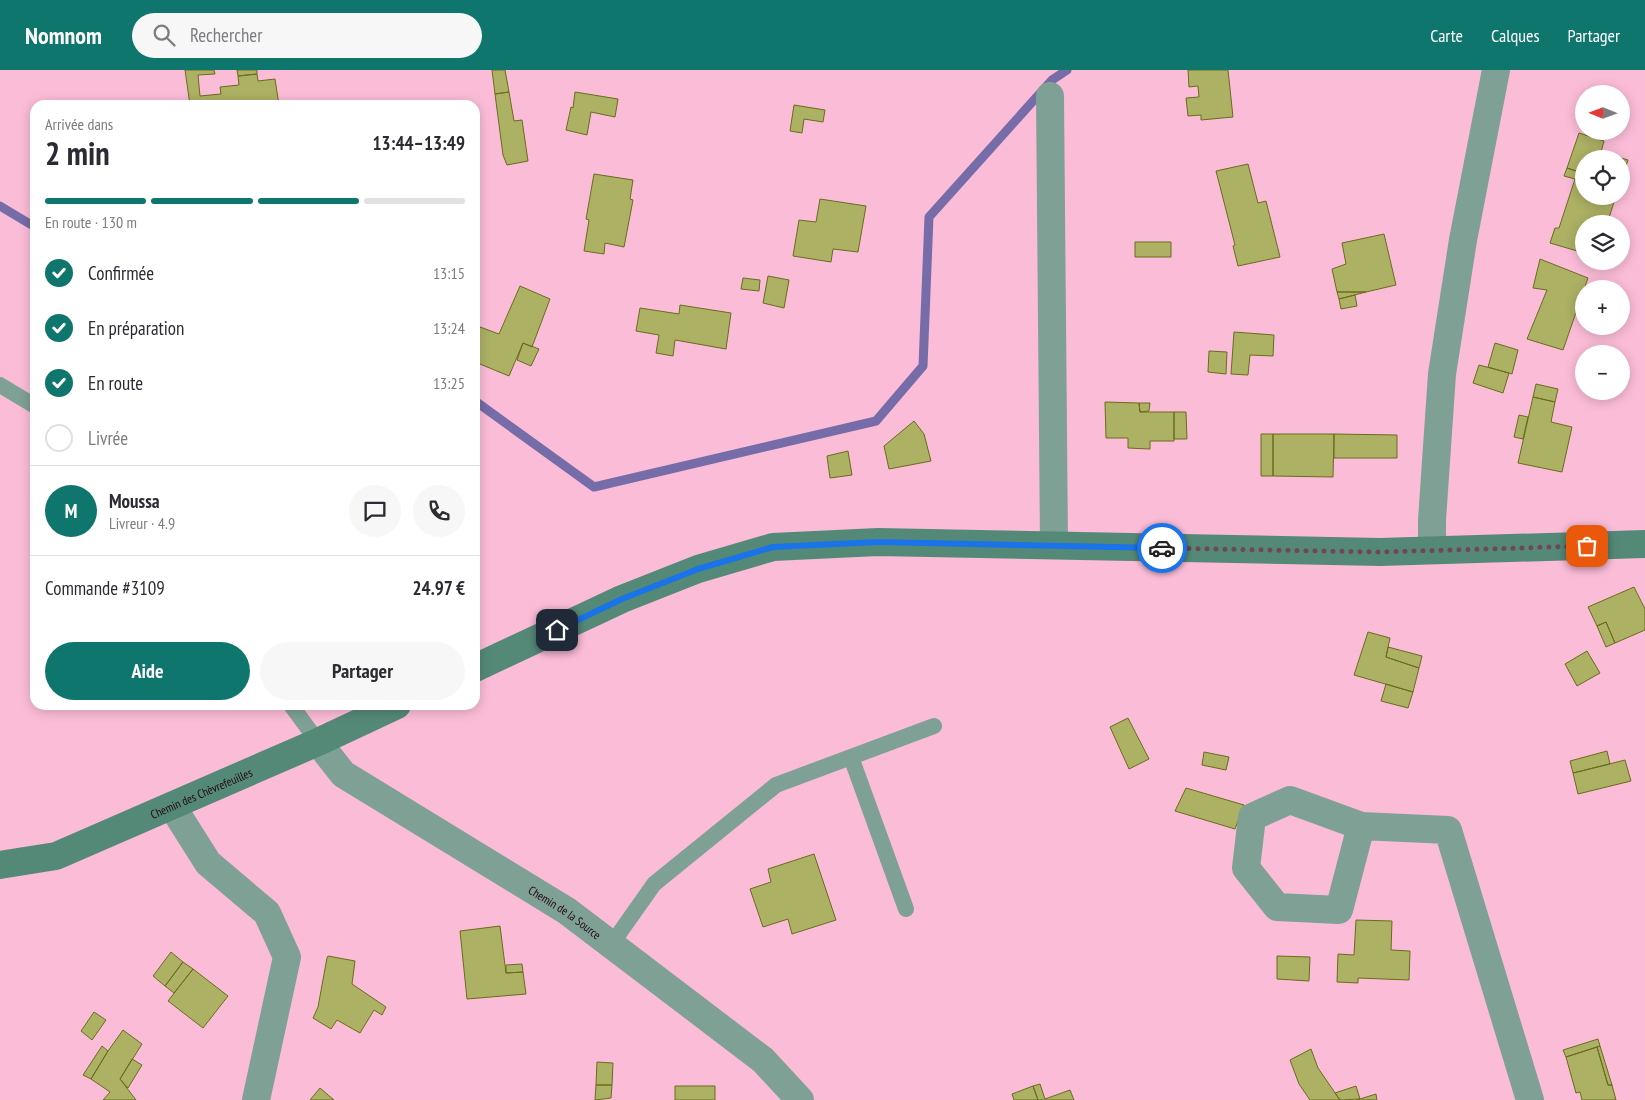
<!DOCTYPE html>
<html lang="fr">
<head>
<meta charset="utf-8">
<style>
	body { margin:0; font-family:"PT Sans Narrow",sans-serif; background:#f7f7f7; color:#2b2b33; height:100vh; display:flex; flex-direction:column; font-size:19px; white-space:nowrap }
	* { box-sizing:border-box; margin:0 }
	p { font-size:16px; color:#7c7c81 }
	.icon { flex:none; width:28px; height:28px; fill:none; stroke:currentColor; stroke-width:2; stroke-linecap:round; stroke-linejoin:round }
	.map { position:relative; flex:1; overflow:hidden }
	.drawer { position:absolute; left:30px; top:30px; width:450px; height:610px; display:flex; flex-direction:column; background:#fff; border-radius:15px; box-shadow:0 2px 12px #0003 }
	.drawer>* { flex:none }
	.needle { width:32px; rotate:271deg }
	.fabs { position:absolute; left:1575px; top:15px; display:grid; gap:10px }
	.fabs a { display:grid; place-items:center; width:55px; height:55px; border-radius:50%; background:#fff; box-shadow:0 2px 12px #0003; font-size:25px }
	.pin { position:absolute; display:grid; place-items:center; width:42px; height:42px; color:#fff; margin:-21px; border-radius:10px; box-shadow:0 2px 8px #0006 }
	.courier { position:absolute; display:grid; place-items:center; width:50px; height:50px; margin:-25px; border:4px solid #1a73e8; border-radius:50%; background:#fff; color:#222; box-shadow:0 1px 6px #0007 }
	.head em { font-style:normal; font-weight:700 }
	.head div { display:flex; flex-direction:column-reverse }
	.head { display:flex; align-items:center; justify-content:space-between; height:85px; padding:0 15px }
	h1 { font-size:32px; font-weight:700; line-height:38px }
	.bar { display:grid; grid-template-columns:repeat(4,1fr); gap:8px 5px; align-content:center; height:60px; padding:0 15px }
	.bar i { height:6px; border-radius:4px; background:#e1e1e2 }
	.bar .on { background:#0f766e }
	.bar p { grid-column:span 4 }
	.line { display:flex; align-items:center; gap:12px; padding:0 15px; border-top:1px solid #e1e1e2 }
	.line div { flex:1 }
	.round { display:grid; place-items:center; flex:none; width:52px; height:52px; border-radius:26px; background:#f7f7f7 }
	ol { padding:0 15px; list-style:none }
	li { display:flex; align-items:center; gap:15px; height:55px }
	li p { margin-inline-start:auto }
	li .icon { padding:5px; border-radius:50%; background:#0f766e; color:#fff; stroke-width:4 }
	li:last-child { color:#7c7c81 }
	li i { width:28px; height:28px; border:2px solid #e1e1e2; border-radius:50% }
	.primary-button { display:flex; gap:10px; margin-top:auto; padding:10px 15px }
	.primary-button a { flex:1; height:58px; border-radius:30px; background:#0f766e; color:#fff; font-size:20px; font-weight:700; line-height:58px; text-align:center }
	.primary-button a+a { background:#f7f7f7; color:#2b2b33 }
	header { display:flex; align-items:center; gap:30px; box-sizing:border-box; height:70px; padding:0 25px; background:#0f766e; color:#fff }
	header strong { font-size:24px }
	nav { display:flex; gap:28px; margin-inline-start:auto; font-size:18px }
	.search { width:350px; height:45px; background:#f7f7f7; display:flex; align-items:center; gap:12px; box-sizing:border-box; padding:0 18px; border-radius:28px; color:#7c7c81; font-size:19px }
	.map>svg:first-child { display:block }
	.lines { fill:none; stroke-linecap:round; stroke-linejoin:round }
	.stream { stroke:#766ca8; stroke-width:9 }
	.building { fill:#adb164; stroke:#6a6c1c }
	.lane { stroke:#7fa195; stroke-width:16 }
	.street { stroke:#7fa195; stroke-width:28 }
	.secondary { stroke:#558977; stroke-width:28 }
	.done { stroke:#6f475a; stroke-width:5; stroke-dasharray:0 9 }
	.route { stroke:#1a73e8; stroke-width:6 }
	.labels { text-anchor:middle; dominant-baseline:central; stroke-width:4; stroke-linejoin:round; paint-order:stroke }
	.street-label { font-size:12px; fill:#230816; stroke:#fbbcd8 }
</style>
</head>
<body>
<header>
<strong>Nomnom</strong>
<div class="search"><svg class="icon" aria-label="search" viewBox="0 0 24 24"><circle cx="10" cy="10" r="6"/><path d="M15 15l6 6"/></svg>Rechercher</div>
<nav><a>Carte</a><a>Calques</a><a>Partager</a></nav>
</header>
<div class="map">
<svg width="1645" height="1030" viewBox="0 0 1645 1030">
	<rect width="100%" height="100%" fill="#fbbcd8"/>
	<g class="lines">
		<path class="stream" d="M0 136 35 157
			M475 331 594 417 876 351 923 296 929 147 1052 10 1067 0"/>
	</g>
	<path class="building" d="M185 0H214L215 4 198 5 200 26 221 24 220 17 239 15 238 6 257 4 258 11 275 9 279 35H190Z
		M237 0H257V4L238 6Z
		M492 0H505L509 22 495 24Z
		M1188 0H1228L1233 47 1201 50V45L1188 46 1186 28 1199 27 1198 16 1189 17Z
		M509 22 514 51 522 50 528 91 507 95 503 85 495 24Z
		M575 22 618 29 615 47 591 42 587 65 566 60 571 37 573 38Z
		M794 35 825 40 823 52 804 49 802 63 790 61Z
		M1579 63 1604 71 1601 82 1628 90 1621 110V89H1584V126H1616L1607 154H1584V183L1550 173 1555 158H1559L1575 109 1578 108 1579 102 1567 98Z
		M1248 94 1258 133 1266 131 1280 187 1238 196 1233 176 1235 175 1216 101Z
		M1567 98 1579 102 1578 108 1575 109 1564 106Z
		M594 104 633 110 630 129 633 130 624 177 605 173 604 184 584 181 589 150 586 149Z
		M820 129 866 136 858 182 833 179 831 192 793 186 799 150 816 152Z
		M1384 164 1396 215 1366 222H1337L1332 199 1346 194 1342 173Z
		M1135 172H1171V187H1135Z
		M1540 189 1588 208 1563 280 1527 269 1547 220 1533 218Z
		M768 206 789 210 784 238 763 233Z
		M743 208 760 210 759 221 741 219Z
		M520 216 550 229 532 277 523 273 509 306 475 292V271L480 257 499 264Z
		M1337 222H1366L1339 229Z
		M1355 225 1357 236 1341 239 1339 229Z
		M680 235 731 243 726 279 675 270 673 286 656 283 659 265 636 261 640 238 679 244Z
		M1234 262 1274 265 1273 286 1250 285 1248 305 1231 304Z
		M523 273 539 279 531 296 517 290Z
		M1495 273 1518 280 1512 304 1488 297Z
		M1209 281 1227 282 1226 304 1208 302Z
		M1479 295 1509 303 1503 323 1473 313Z
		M1536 314 1558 319 1555 332 1533 327Z
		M1533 327 1555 332 1551 352 1572 357 1562 402 1518 393Z
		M1105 332 1139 333 1140 342H1174V371H1150V379L1128 378V368H1106Z
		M1139 333H1150L1149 341 1140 342Z
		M1174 342H1186L1187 369H1174Z
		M1519 345 1528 347 1523 369 1514 367Z
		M914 351 924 364 931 391 889 399 884 376Z
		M1261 364H1273V406H1261Z
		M1273 364H1334L1333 407 1273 406Z
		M1334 364 1397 365V388H1334Z
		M848 381 852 405 830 408 827 386Z
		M1634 517 1645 539V560L1615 573 1606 552 1597 556 1588 537Z
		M1606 552 1615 573 1606 577 1597 556Z
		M1368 562 1390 568 1386 587 1419 598 1413 622 1354 605Z
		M1388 577 1422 586 1419 598 1386 587Z
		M1587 581 1600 603 1577 616 1565 594Z
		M1386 614 1413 622 1408 638 1381 631Z
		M1128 648 1149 689 1129 699 1110 657Z
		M1607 681 1610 694 1573 703 1570 691Z
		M1204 682 1229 687 1226 700 1202 695Z
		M1625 690 1631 711 1578 724 1573 703Z
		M1186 718 1244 735 1235 759 1175 741Z
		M814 784 836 850 792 864 788 849 763 857 750 819 771 812 768 799Z
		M1356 850 1392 851 1391 880 1410 881 1409 910 1358 908V913L1337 912 1338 884 1354 885Z
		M500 856 506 903 523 902 526 924 467 929 460 861Z
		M171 882 183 892 165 916 153 906Z
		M328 886 355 891 352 914 386 937 382 945 374 940 360 963 337 950 331 959 313 948 318 937 327 888Z
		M1277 886 1310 887 1309 911 1277 909Z
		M183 892 193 899 174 923 165 916Z
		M522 894 523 902 506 903V895Z
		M193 899 228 926 203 958 168 931Z
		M94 942 106 950 92 970 81 961Z
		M123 960 142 974 120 1009 136 1030H103L110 1022 91 1009 108 981Z
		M1598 969 1600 976 1566 987 1563 980Z
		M102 976 108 981 91 1009 83 1005Z
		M1600 976 1612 1015H1608L1597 977Z
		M1597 977 1608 1015H1612L1616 1030H1582L1580 1022 1576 1023 1566 987Z
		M1311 979 1318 998 1340 1030H1310L1299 1014 1290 990Z
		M132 989 142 995 128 1018 120 1009Z
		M597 992 613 993 612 1015H596Z
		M1040 1014 1045 1029 1070 1020 1074 1030H1038L1033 1016Z
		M596 1015H612L611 1028 595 1030Z
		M675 1016H715V1030H675Z
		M1033 1016 1038 1030H1014L1012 1024Z
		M1356 1016 1360 1029 1340 1030 1335 1023Z
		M320 1018 334 1030H310Z
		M1376 1024 1377 1030H1356L1360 1029Z"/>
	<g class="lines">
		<path class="lane" d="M0 315 35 336
			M291 635 318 672
			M851 687 906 839
			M611 875 654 814 776 715 934 656"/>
		<g class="street">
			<path d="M1050 26 1054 475"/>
			<path d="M1432 480V450L1442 304 1463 170 1496 0"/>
			<path id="s1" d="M318 672 343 704 567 841 763 990 800 1030"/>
			<path d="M172 736 208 793 267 843 287 887 256 1030"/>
			<path d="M1361 756 1339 840 1277 837 1246 798 1252 747 1290 730 1361 756 1448 760 1530 1030"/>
		</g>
		<g class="secondary">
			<path d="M475 598 622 529 698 499 773 477 878 472 1380 482 1645 474"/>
			<path id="s2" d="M0 795 56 786 318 672 397 635"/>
		</g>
	</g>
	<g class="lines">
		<path class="done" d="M1162 478 1380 482 1587 476"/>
		<path class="route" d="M557 560 622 529 698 499 773 477 878 472 1162 478"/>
	</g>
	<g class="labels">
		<g class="street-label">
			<text stroke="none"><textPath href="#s2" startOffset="215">Chemin des Chèvrefeuilles</textPath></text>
			<text stroke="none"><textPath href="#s1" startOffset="302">Chemin de la Source</textPath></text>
		</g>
	</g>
</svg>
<div class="fabs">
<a><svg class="needle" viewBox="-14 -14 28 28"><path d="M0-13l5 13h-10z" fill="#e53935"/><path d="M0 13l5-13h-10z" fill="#7c7c81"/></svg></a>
<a><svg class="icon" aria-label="locate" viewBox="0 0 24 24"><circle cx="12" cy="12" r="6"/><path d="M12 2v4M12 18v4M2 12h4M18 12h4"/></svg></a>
<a><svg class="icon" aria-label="layers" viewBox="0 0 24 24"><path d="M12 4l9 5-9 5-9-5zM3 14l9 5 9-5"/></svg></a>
<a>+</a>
<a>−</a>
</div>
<div class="pin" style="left:1587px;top:476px;background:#ea580c"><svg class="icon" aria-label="bag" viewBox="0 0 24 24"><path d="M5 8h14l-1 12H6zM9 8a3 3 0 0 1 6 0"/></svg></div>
<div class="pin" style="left:557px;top:560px;background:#1f2937"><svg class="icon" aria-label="home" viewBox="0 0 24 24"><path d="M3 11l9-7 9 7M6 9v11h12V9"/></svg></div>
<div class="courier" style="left:1162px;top:478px"><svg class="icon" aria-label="car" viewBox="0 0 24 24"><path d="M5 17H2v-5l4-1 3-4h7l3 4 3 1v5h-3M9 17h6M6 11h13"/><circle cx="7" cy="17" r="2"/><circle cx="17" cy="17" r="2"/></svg></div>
<section class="drawer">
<div class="head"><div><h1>2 min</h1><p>Arrivée dans</p></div><em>13:44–13:49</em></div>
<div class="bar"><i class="on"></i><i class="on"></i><i class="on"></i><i></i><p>En route · 130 m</p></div>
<ol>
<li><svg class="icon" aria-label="check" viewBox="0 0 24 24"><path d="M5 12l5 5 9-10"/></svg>Confirmée<p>13:15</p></li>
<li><svg class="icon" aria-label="check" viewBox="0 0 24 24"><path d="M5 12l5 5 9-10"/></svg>En préparation<p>13:24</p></li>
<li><svg class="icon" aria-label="check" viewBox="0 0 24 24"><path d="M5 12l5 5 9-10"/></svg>En route<p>13:25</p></li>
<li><i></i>Livrée</li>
</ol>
<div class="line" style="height:90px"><b class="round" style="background:#0f766e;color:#fff">M</b><div><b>Moussa</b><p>Livreur · 4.9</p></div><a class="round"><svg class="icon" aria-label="chat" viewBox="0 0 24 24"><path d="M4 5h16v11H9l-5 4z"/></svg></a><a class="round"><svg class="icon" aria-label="phone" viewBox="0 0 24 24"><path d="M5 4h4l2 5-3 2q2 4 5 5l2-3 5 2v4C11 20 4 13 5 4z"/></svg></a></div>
<div class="line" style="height:65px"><div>Commande #3109</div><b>24.97 €</b></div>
<div class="primary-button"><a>Aide</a><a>Partager</a></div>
</section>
</div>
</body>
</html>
